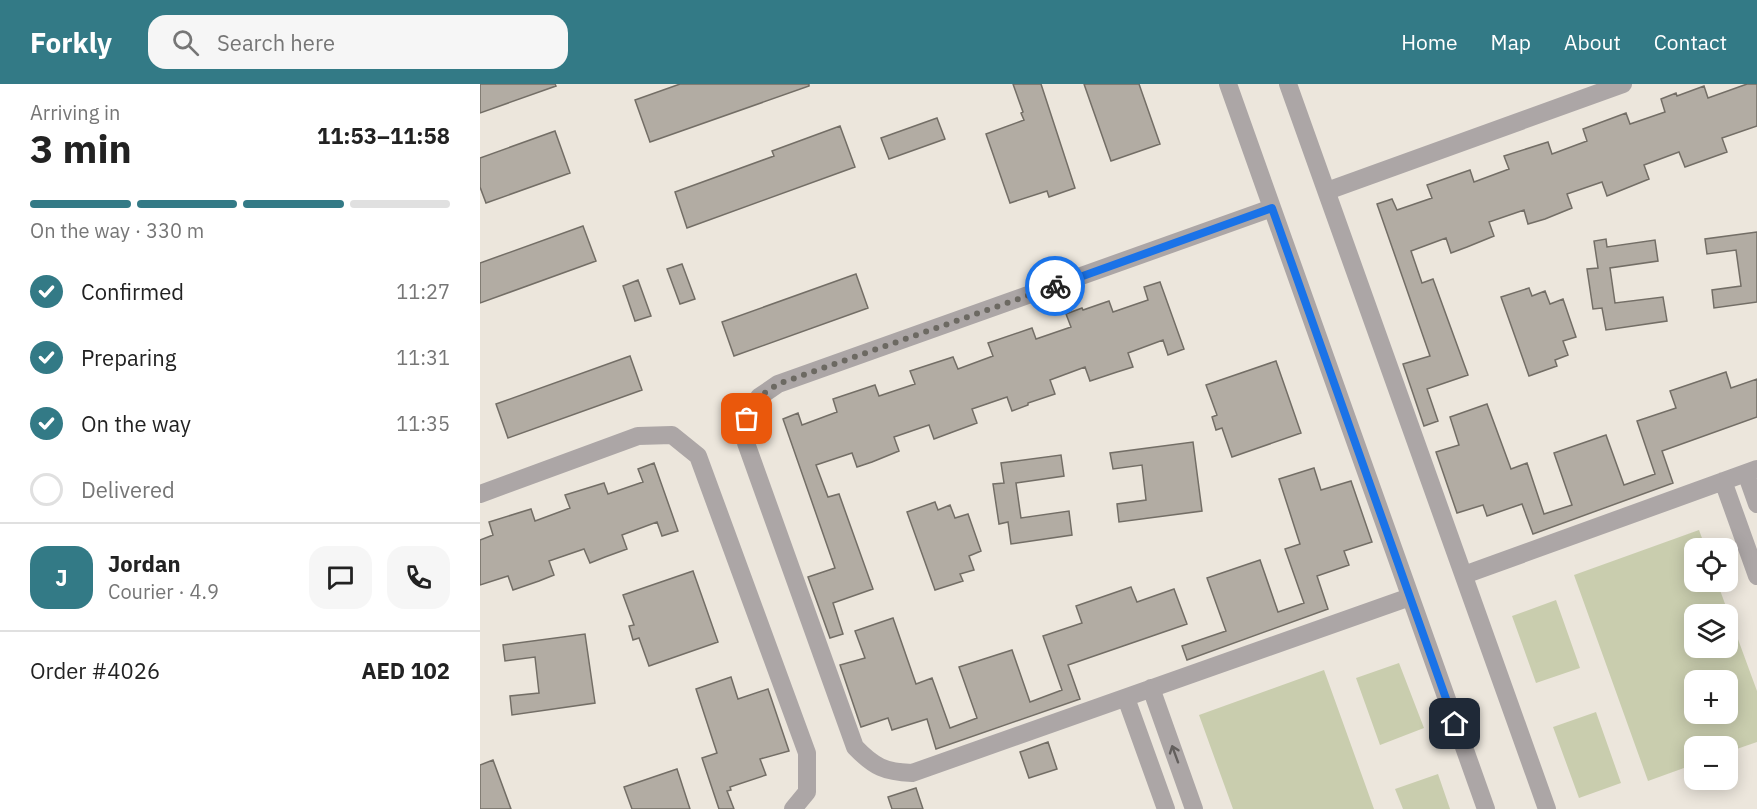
<!DOCTYPE html>
<html lang="en">
<head>
<meta charset="utf-8">
<style>
	body { margin:0; font-family:"IBM Plex Sans",sans-serif; background:#f6f6f6; color:#222; height:100vh; display:flex; flex-direction:column; font-size:22px; white-space:nowrap }
	* { box-sizing:border-box; margin:0 }
	p { font-size:20px; color:#767676 }
	.icon { flex:none; width:33px; height:33px; fill:none; stroke:currentColor; stroke-width:2; stroke-linecap:round; stroke-linejoin:round }
	.map { position:relative; flex:1; overflow:hidden }
	.panel { display:flex; flex-direction:column; background:#fff; width:480px }
	.panel>* { flex:none }
	.buttons { position:absolute; left:1204px; top:454px; display:grid; gap:12px }
	.buttons a { display:grid; place-items:center; width:54px; height:54px; border-radius:12px; background:#fff; box-shadow:0 3px 15px #0003; font-size:30px }
	.pin { position:absolute; display:grid; place-items:center; width:51px; height:51px; color:#fff; margin:-26px; border-radius:12px; box-shadow:0 3px 9px #0006 }
	.courier { position:absolute; display:grid; place-items:center; width:60px; height:60px; margin:-30px; border:4px solid #1a73e8; border-radius:50%; background:#fff; color:#222; box-shadow:0 2px 8px #0007 }
	.summary em { font-style:normal; font-weight:700 }
	.summary div { display:flex; flex-direction:column-reverse }
	.summary { display:flex; align-items:center; justify-content:space-between; height:102px; padding:0 30px }
	h1 { font-size:39px; font-weight:700; line-height:45px }
	.bar { display:grid; grid-template-columns:repeat(4,1fr); gap:9px 6px; align-content:center; height:72px; padding:0 30px }
	.bar i { height:8px; border-radius:4px; background:#e0e0e0 }
	.bar .active { background:#337a86 }
	.bar p { grid-column:span 4 }
	.line { display:flex; align-items:center; gap:15px; padding:0 30px; border-top:2px solid #e0e0e0 }
	.line div { flex:1 }
	.round { display:grid; place-items:center; flex:none; width:63px; height:63px; border-radius:18px; background:#f6f6f6 }
	ol { padding:0 30px; list-style:none }
	li { display:flex; align-items:center; gap:18px; height:66px }
	li p { margin-inline-start:auto }
	li .icon { padding:6px; border-radius:50%; background:#337a86; color:#fff; stroke-width:4 }
	li:last-child { color:#767676 }
	li i { width:33px; height:33px; border:3px solid #e0e0e0; border-radius:50% }
	header { display:flex; align-items:center; gap:36px; box-sizing:border-box; height:84px; padding:0 30px; background:#337a86; color:#fff }
	header strong { font-size:28px }
	nav { display:flex; gap:33px; margin-inline-start:auto; font-size:21px }
	.search { width:420px; height:54px; background:#f6f6f6; display:flex; align-items:center; gap:15px; box-sizing:border-box; padding:0 21px; border-radius:18px; color:#767676; font-size:22px }
	main { display:flex; flex:1; min-height:0 }
	.map>svg:first-child { display:block }
	.green { fill:#c9cdae; fill-rule:evenodd }
	.building { fill:#b2aca3; stroke:#736e66; stroke-width:1.5 }
	.lines { fill:none; stroke-linecap:round; stroke-linejoin:round }
	.minor { stroke:#aca6a6; stroke-width:18 }
	.oneway { stroke:#635f5d }
	.done { stroke:#6c6962; stroke-width:6; stroke-dasharray:0 10.8 }
	.route { stroke:#1a73e8; stroke-width:8 }
</style>
</head>
<body>
<header>
<strong>Forkly</strong>
<div class="search"><svg class="icon" aria-label="search" viewBox="0 0 24 24"><circle cx="10" cy="10" r="6"/><path d="M15 15l6 6"/></svg>Search here</div>
<nav><a>Home</a><a>Map</a><a>About</a><a>Contact</a></nav>
</header>
<main>
<section class="panel">
<div class="summary"><div><h1>3 min</h1><p>Arriving in</p></div><em>11:53–11:58</em></div>
<div class="bar"><i class="active"></i><i class="active"></i><i class="active"></i><i></i><p>On the way · 330 m</p></div>
<ol>
<li><svg class="icon" aria-label="check" viewBox="0 0 24 24"><path d="M5 12l5 5 9-10"/></svg>Confirmed<p>11:27</p></li>
<li><svg class="icon" aria-label="check" viewBox="0 0 24 24"><path d="M5 12l5 5 9-10"/></svg>Preparing<p>11:31</p></li>
<li><svg class="icon" aria-label="check" viewBox="0 0 24 24"><path d="M5 12l5 5 9-10"/></svg>On the way<p>11:35</p></li>
<li><i></i>Delivered</li>
</ol>
<div class="line" style="height:108px"><b class="round" style="background:#337a86;color:#fff">J</b><div><b>Jordan</b><p>Courier · 4.9</p></div><a class="round"><svg class="icon" aria-label="chat" viewBox="0 0 24 24"><path d="M4 5h16v11H9l-5 4z"/></svg></a><a class="round"><svg class="icon" aria-label="phone" viewBox="0 0 24 24"><path d="M5 4h4l2 5-3 2q2 4 5 5l2-3 5 2v4C11 20 4 13 5 4z"/></svg></a></div>
<div class="line" style="height:78px"><div>Order #4026</div><b>AED 102</b></div>
</section>
<div class="map">
<svg width="1277" height="725" viewBox="0 0 1277 725">
	<rect width="100%" height="100%" fill="#ece6dc"/>
	<path class="green" d="M1219 446 1226 465H1215V498H1237L1277 607V658L1248 668V663H1215V680L1168 697 1094 491ZM1215 531H1248V564H1215ZM1215 597H1248V630H1215Z
		M1076 516 1100 584 1056 599 1032 532Z
		M919 579 944 644 900 661 876 594Z
		M844 586 894 725H753L719 631Z
		M1116 628 1141 699 1099 714 1073 643Z
		M958 690 970 725H923L915 705Z"/>
	<path class="building" d="M0 0H75L76 2 0 29Z
		M200 0H329V2L170 58 155 16Z
		M533 0H561L595 104 569 113 567 107 530 119 506 50 544 36 541 29 543 28Z
		M604 0H659L680 60 631 77Z
		M1267 0H1277V42L1242 54 1247 68 1205 83 1199 68 1164 81 1169 95 1127 112 1122 98 1087 110 1092 124 1065 135 1048 140 1044 126 1009 138 1014 152 987 163 971 169 966 154 931 167 942 199 953 195 988 291 947 305 958 337 944 342 923 280 950 272 897 120 912 115 917 126 952 114 947 101 990 86 994 98 1029 85 1024 72 1068 58 1072 70 1107 57 1103 45 1146 29 1150 40 1185 28 1181 15 1196 9 1197 12 1224 2 1228 14Z
		M457 34 465 55 409 75 401 54Z
		M360 42 375 83 207 144 195 108 294 72 292 67Z
		M75 47 90 89 6 119 0 103V74Z
		M103 142 116 177 0 219V179Z
		M1277 148V218L1234 224 1232 206 1261 202 1256 166 1227 170 1225 155Z
		M1126 155 1127 163 1175 156 1178 177 1130 184 1135 219 1183 213 1187 237 1126 246 1122 224 1113 225 1107 185 1118 184 1114 157Z
		M202 180 215 215 200 220 187 185Z
		M376 190 388 224 254 272 242 238Z
		M158 196 171 232 155 237 143 202Z
		M680 198 704 265 688 271 683 256 648 269 653 283 637 288 610 297 605 283 570 296 575 310 548 319V321L532 327 527 313 492 325 497 339 470 349 454 355 449 341 414 353 419 367 392 378 377 383 372 369 336 381 348 413 359 410 393 505 353 519 363 550 350 554 328 493 355 484 303 335 318 329 322 341 357 328 353 315 395 301 399 312 435 300 430 287 473 273 478 285 513 272 508 259 552 244 556 255 591 243 586 230 602 224 603 226 629 217 633 228 668 216 664 203Z
		M1049 204 1052 212 1065 207 1070 220 1083 215 1096 253 1083 257 1088 271 1075 276 1077 282 1049 292 1021 213Z
		M150 272 162 306 28 354 16 320Z
		M796 277 821 349 752 373 742 344 736 346 732 333 737 331 726 301Z
		M1246 288 1251 304 1277 295V333L1182 367 1193 399 1053 450 1042 420 1007 432 1003 421 977 429 956 368 979 361 970 333 1007 320 1031 385 1047 379 1064 430 1092 421 1074 369 1126 351 1144 401 1175 390 1157 337 1196 324 1190 307Z
		M713 358 722 427 639 438 637 420 666 416 662 381 633 385 630 369Z
		M581 371 584 392 536 399 541 434 589 427 592 451 531 460 528 438 519 440 513 400 524 399 521 379Z
		M174 379 198 447 182 452 177 438 142 451 147 465 125 473 110 479 104 465 69 477 74 491 59 497 33 506 28 492 0 501V456L13 451 9 438 51 425 55 437 90 424 85 411 124 399 128 410 163 398 158 385Z
		M834 384 841 406 871 397 892 458 864 467 869 481 837 492 848 525 707 576 702 562 746 547 727 494 780 476 798 528 824 519 805 465 820 460 799 395Z
		M455 418 458 426 470 421 475 434 488 430 501 467 489 472 494 486 480 490 483 497 455 506 427 428Z
		M213 487 238 558 169 582 159 554 153 556 149 542 154 541 143 511Z
		M651 503 657 518 694 505 707 540 588 581 600 615 456 665 447 635 412 646 408 634 381 643 360 581 385 574 375 547 413 534 436 600 452 594 470 644 497 634 479 583 532 566 550 618 582 606 563 552 602 539 596 522Z
		M105 550 115 619 32 631 30 612 59 609 55 573 25 577 23 561Z
		M251 593 258 615 288 605 309 667 280 675 286 691 250 703 251 706 247 707 254 725H239L222 674 237 669 216 605Z
		M568 658 577 685 549 694 540 668Z
		M13 676 31 725H0V681Z
		M197 685 210 725H152L144 703Z
		M436 704 443 725H412L408 713Z"/>
	<g class="lines">
		<path class="minor" d="M748 0 1006 725
			M808 0 1067 725
			M847 107 1143 0
			M792 124 298 300 279 313 267 335 266 359 375 663C394 683 405 688 432 689L930 513
			M1266 389 1277 420
			M1243 397 1277 492
			M0 410 158 352 192 351 218 372 327 669V708L313 725
			M984 491 1277 385
			M671 604 714 725
			M646 614 686 725"/>
	</g>
	<defs><path id="oneway-shaft" d="M-6 0H5M1.5-3L5.5 0L1.5 3" fill="none" stroke-width="1.6" stroke-linecap="round" stroke-linejoin="round" transform="scale(1.5)"/></defs>
	<use class="oneway" href="#oneway-shaft" transform="translate(695 670) rotate(-110)"/>
	<g class="lines">
		<path class="done" d="M267 335 279 313 298 300 575 202"/>
		<path class="route" d="M575 202 792 124 975 640"/>
	</g>
</svg>
<div class="buttons">
<a><svg class="icon" aria-label="locate" viewBox="0 0 24 24"><circle cx="12" cy="12" r="6"/><path d="M12 2v4M12 18v4M2 12h4M18 12h4"/></svg></a>
<a><svg class="icon" aria-label="layers" viewBox="0 0 24 24"><path d="M12 4l9 5-9 5-9-5zM3 14l9 5 9-5"/></svg></a>
<a>+</a>
<a>−</a>
</div>
<div class="pin" style="left:267px;top:335px;background:#ea580c"><svg class="icon" aria-label="bag" viewBox="0 0 24 24"><path d="M5 8h14l-1 12H6zM9 8a3 3 0 0 1 6 0"/></svg></div>
<div class="pin" style="left:975px;top:640px;background:#1f2937"><svg class="icon" aria-label="home" viewBox="0 0 24 24"><path d="M3 11l9-7 9 7M6 9v11h12V9"/></svg></div>
<div class="courier" style="left:575px;top:202px"><svg class="icon" aria-label="bike" viewBox="0 0 24 24"><circle cx="6" cy="16" r="4"/><circle cx="18" cy="16" r="4"/><path d="M6 16l4-8h5l3 8M10 8l3 8H6M13 5h3"/></svg></div>
</div>
</main>
</body>
</html>
